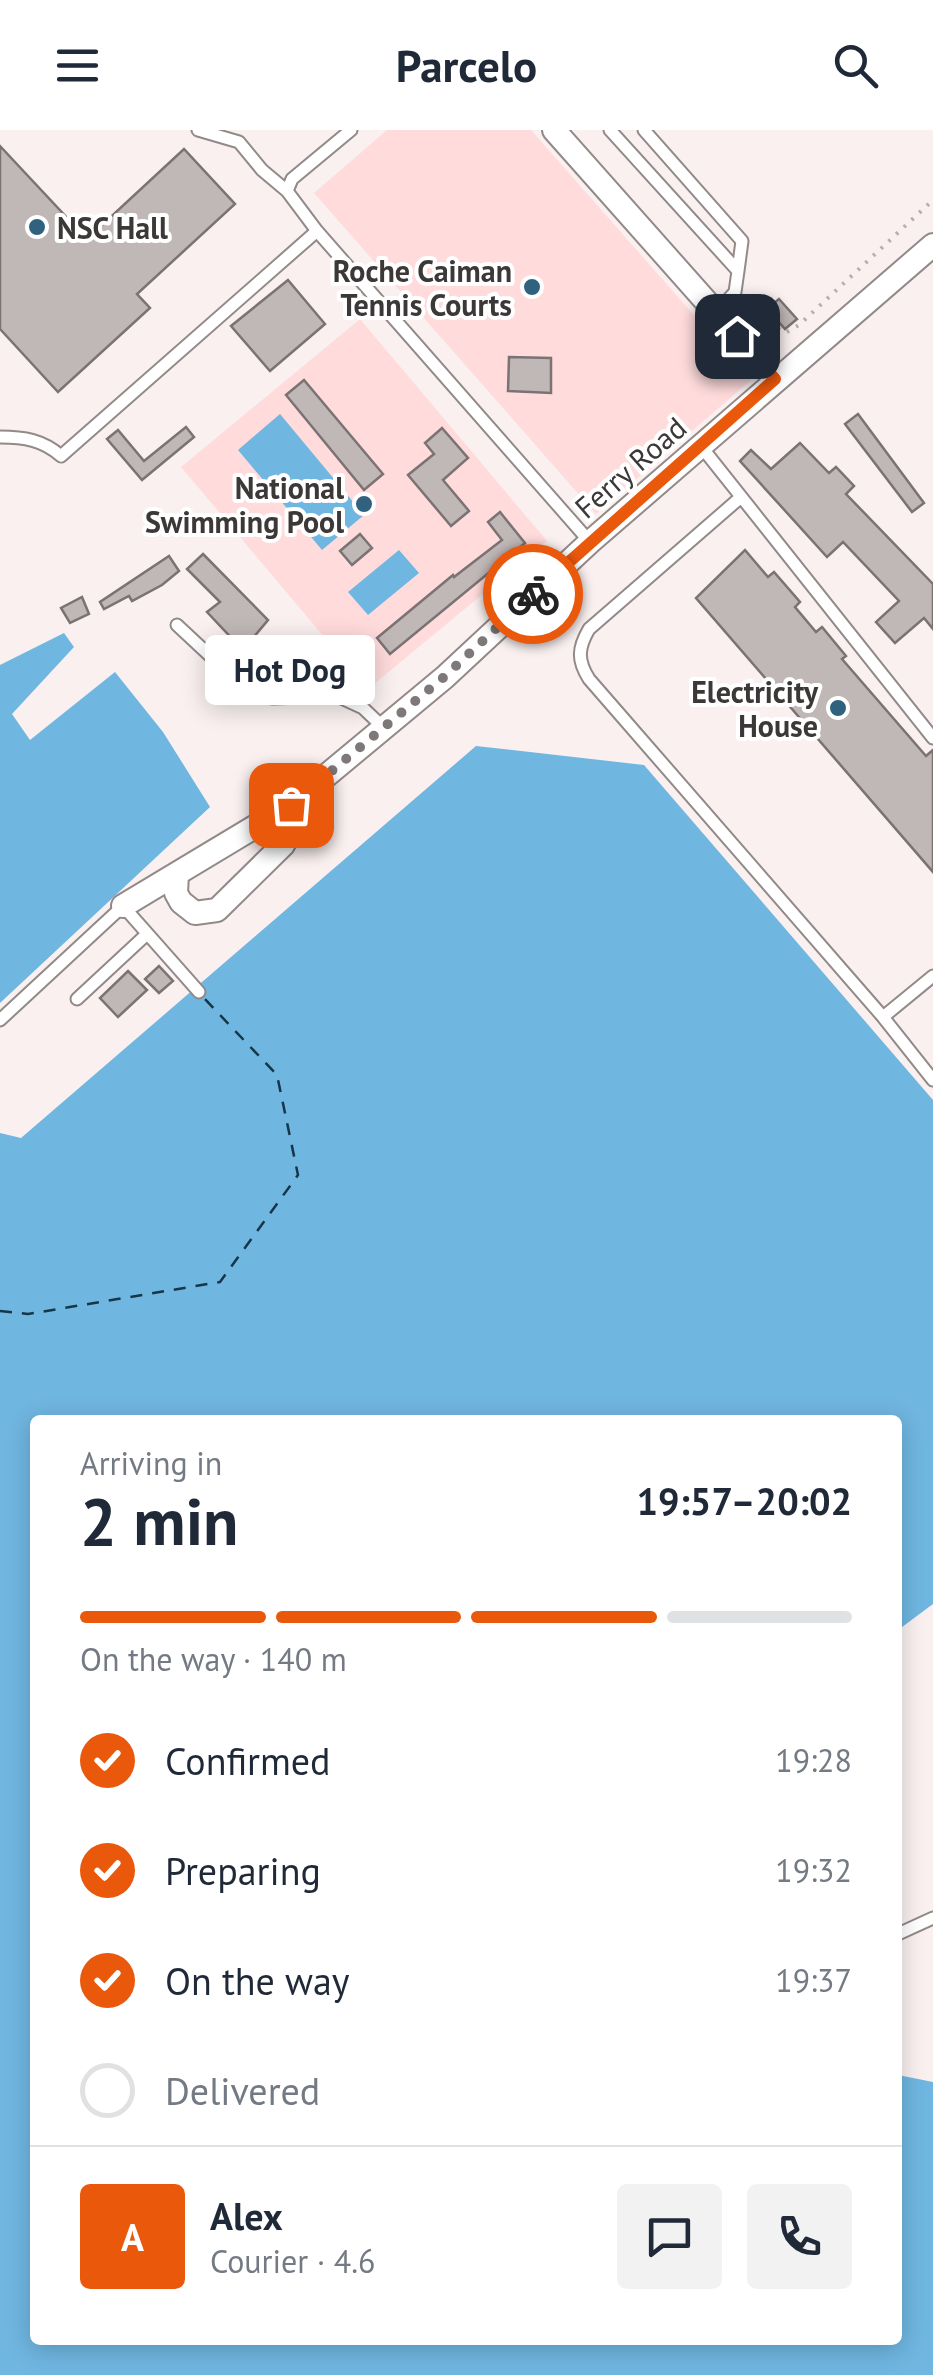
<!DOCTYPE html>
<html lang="en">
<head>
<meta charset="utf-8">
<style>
	body { margin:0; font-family:"PT Sans",sans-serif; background:#f2f2f3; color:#1f2937; height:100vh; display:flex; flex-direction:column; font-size:38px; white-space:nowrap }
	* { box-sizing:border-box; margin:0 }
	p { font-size:32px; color:#747a83 }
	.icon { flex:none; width:55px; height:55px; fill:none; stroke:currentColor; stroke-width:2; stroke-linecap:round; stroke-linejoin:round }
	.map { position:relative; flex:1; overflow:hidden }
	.drawer { position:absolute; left:30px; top:1285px; width:872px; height:930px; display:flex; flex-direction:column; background:#fff; border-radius:10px; box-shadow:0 5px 25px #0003 }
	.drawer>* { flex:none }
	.pin { position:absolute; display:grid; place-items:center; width:85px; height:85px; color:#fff; margin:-42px; border-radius:20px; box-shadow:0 5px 15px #0006 }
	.courier { position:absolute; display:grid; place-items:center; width:100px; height:100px; margin:-50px; border:8px solid #ea580c; border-radius:50%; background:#fff; color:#222; box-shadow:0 2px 12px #0007 }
	.bubble { position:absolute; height:70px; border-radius:10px; background:#fff; box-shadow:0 5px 25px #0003; font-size:32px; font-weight:600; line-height:70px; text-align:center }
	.summary em { font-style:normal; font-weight:600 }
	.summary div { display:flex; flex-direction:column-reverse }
	.summary { display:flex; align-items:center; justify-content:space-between; height:170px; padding:0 50px }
	h1 { font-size:65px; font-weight:600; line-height:75px }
	.bar { display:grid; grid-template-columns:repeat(4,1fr); gap:15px 10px; align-content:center; height:120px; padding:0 50px }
	.bar i { height:12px; border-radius:8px; background:#e0e1e3 }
	.bar .active { background:#ea580c }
	.bar p { grid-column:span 4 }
	.line { display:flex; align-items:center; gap:25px; padding:0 50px; border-top:2px solid #e0e1e3 }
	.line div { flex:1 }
	.round { display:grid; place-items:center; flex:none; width:105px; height:105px; border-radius:10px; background:#f2f2f3 }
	ol { padding:0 50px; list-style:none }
	li { display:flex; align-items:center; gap:30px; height:110px }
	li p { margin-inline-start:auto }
	li .icon { padding:10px; border-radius:50%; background:#ea580c; color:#fff; stroke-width:4 }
	li:last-child { color:#747a83 }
	li i { width:55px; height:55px; border:5px solid #e0e1e3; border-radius:50% }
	header { display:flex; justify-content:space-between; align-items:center; height:130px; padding:0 50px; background:#fff; font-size:45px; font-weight:600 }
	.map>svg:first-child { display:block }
	.green { fill:#ffdbdc }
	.water { fill:#6fb6e1 }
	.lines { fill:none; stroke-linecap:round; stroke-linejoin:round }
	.ferry { stroke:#163649; stroke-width:2.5; stroke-dasharray:12 10; stroke-linecap:butt }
	.building { fill:#c0b7b7; stroke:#7b7273; stroke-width:2.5 }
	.service-casing { stroke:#928989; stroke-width:15 }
	.minor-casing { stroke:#928989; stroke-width:26 }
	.path { stroke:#b7afaf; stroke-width:4; stroke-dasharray:2.5 8; stroke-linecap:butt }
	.service { stroke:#fff; stroke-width:11 }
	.minor { stroke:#fff; stroke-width:22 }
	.done { stroke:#7e7878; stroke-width:10; stroke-dasharray:0 18 }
	.route { stroke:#ea580c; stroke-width:12 }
	.poi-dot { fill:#30627f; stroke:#fff; stroke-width:4 }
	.labels { text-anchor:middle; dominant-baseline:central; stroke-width:8; stroke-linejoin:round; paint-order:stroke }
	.poi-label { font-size:30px; font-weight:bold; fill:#3c3838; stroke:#fff; text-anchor:end }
	.street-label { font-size:30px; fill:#3c3838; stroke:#fff }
</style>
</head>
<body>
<header><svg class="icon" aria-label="menu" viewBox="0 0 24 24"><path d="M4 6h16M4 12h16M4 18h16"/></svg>Parcelo<svg class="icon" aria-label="search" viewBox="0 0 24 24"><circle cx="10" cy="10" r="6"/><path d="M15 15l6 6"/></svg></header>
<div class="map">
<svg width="933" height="2245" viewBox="0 0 933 2245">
	<rect width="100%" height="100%" fill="#faf0f0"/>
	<path class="green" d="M387 0H531L751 250 596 384 314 63Z
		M360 189 547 411 368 559 181 337Z"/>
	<path class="water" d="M280 284 364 385 322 420 238 320Z
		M399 420 419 443 368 485 348 462Z
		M64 503 74 517 12 584 30 610 115 542 163 602 210 677 0 873V535Z
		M476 616 644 635 933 970V1474L898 1500V1290H35V2210H898V1945L933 1952V2245H0V1003L21 1008Z"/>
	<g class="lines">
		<path class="ferry" d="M0 1181 28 1184 220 1152 298 1045 277 945 203 867"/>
	</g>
	<path class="building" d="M0 16 87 109 184 19 235 74 137 164 150 178 58 262 0 199Z
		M288 150 325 194 270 241 231 196Z
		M779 169 797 189 785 199 767 179Z
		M509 227 551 228V263L508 261Z
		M304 250 383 344 364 360 286 265Z
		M858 284 924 373 912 382 845 294Z
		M186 297 194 307 142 350 107 309 118 300 144 331Z
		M442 298 468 328 443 350 469 381 451 396 408 345 434 324 425 313Z
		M800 313 829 343 836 337 854 356 846 364 933 454V499L924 488 895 513 876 492 899 471 843 412 827 427 740 331 751 320 771 339Z
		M500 382 525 413 390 524 377 508 453 445 454 447 502 410 488 392Z
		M360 404 372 418 352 435 340 421Z
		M745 420 768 447 774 442 800 472 795 477 816 502 822 497 846 526 842 529 926 626 933 620V742L696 468Z
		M203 424 268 490 253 508 240 517 207 482 220 472 187 439Z
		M169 426 179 441 162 455 132 471 129 466 104 479 100 472Z
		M82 467 89 484 70 493 61 478Z
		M159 836 173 851 159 863 145 849Z
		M128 841 147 860 118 887 100 868Z"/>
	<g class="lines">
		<defs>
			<path id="service" d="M198 0 239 12 262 40 287 61
				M351 0 292 49 287 61 317 101 590 412
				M610 0 738 141 735 162 716 183
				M644 0 742 111 738 141
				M0 307C24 307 43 310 61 326L317 101
				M700 315 933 608
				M741 367 589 499C578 518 577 530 589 549L883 887 933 950
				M177 495 252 565 273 568 337 566 363 578 384 598
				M77 869 147 804
				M883 887 933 846
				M0 890 123 776 199 862
				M898 1804 933 1788"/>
			<path id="minor" d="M554 0 775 249
				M177 744 176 763 181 772 195 783 217 780 283 715 290 702 291 675
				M123 776 291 675 445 547 590 412 933 115"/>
		</defs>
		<use href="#service" class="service-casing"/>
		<use href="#minor" class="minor-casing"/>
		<path class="path" d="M751 193 765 188 785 203 799 195 933 70"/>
		<use href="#service" class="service"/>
		<use href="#minor" class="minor"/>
	</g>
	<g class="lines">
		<path class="done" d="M291 675 444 547 533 464"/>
		<path class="route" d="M533 464 775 249 737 206"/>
	</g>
	<g class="poi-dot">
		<circle cx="37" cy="97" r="10"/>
		<circle cx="532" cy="157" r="10"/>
		<circle cx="364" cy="374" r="10"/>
		<circle cx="838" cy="578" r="10"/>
	</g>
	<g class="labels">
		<g class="poi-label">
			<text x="57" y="97" text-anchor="start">NSC Hall</text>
			<text x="512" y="140">Roche Caiman<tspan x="512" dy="34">Tennis Courts</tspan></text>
			<text x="344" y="357">National<tspan x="344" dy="34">Swimming Pool</tspan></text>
			<text x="818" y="561">Electricity<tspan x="818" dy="34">House</tspan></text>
		</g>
		<g class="street-label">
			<text transform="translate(630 337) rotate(-41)">Ferry Road</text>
		</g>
	</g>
</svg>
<div class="pin" style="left:291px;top:675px;background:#ea580c"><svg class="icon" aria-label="bag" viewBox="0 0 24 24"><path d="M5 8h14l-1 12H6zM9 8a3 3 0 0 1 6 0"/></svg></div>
<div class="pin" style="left:737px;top:206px;background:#1f2937"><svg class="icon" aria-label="home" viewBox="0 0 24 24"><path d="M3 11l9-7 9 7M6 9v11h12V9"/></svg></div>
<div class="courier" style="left:533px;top:464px"><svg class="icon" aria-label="bike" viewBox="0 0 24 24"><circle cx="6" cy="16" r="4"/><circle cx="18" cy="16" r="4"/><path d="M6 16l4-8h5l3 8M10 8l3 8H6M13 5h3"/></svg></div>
<div class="bubble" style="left:205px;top:505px;width:170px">Hot Dog</div>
<section class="drawer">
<div class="summary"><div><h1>2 min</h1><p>Arriving in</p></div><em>19:57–20:02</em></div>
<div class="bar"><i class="active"></i><i class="active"></i><i class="active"></i><i></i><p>On the way · 140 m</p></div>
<ol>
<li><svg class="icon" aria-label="check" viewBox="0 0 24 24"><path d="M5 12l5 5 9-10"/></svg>Confirmed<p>19:28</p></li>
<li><svg class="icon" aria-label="check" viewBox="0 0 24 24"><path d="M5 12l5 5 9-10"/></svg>Preparing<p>19:32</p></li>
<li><svg class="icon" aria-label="check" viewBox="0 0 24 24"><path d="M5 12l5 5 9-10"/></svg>On the way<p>19:37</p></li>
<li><i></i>Delivered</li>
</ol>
<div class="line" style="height:180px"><b class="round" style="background:#ea580c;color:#fff">A</b><div><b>Alex</b><p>Courier · 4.6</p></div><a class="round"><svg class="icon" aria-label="chat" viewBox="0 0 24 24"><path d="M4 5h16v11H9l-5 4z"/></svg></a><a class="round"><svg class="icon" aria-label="phone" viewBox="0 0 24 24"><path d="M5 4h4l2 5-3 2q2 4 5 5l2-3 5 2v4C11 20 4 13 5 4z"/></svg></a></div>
</section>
</div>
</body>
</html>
